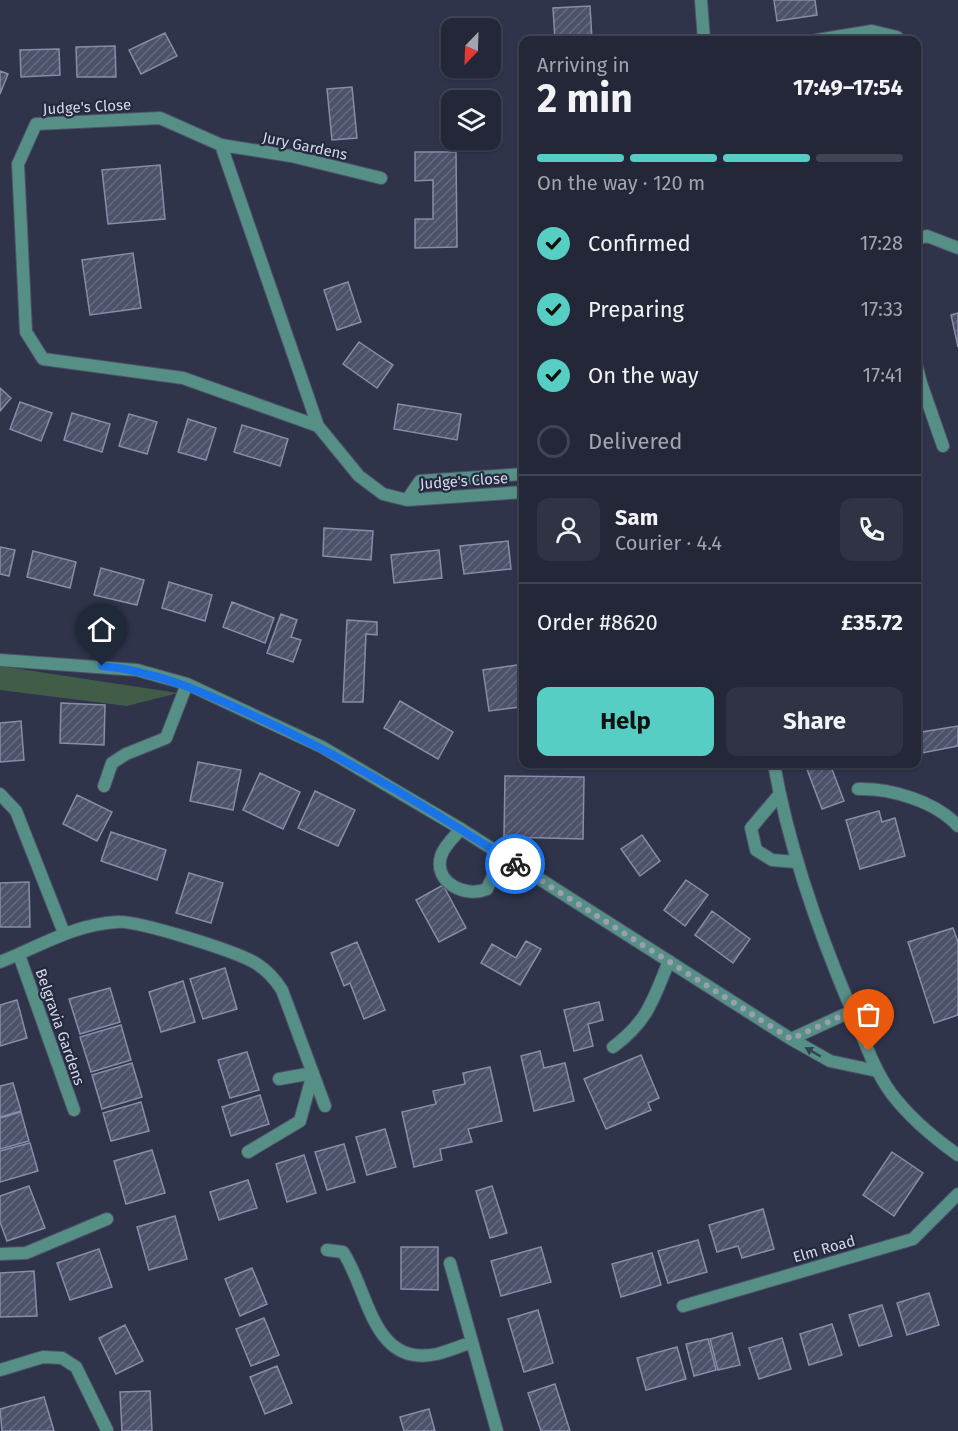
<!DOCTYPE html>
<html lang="en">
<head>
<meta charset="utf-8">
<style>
	body { margin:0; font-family:"Fira Sans",sans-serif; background:#2f3343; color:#f1f3f6; height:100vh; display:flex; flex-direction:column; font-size:22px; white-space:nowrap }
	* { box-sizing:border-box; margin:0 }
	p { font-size:20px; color:#a3a5ae }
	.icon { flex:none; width:33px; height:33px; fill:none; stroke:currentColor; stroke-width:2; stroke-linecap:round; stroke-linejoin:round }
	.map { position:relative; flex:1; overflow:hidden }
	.drawer { position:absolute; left:519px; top:36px; width:402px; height:732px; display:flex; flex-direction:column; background:#232738; border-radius:12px; box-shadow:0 2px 4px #0004,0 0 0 2px #404453 }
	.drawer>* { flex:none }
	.needle { width:39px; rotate:203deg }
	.tools { position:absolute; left:441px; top:18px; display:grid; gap:12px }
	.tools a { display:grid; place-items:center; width:60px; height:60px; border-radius:12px; background:#232738; box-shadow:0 2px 4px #0004,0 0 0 2px #404453; font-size:30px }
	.pin { position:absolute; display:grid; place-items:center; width:51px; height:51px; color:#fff; margin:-62px -26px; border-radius:50% 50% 50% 0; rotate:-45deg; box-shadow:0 0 6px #0007 }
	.pin .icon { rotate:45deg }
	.courier { position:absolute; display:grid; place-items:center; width:60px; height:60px; margin:-30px; border:4px solid #1a73e8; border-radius:50%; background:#fff; color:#222; box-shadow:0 2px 8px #0007 }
	.summary em { font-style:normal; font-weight:700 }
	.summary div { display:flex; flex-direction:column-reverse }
	.summary { display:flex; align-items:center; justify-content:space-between; height:102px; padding:0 18px }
	h1 { font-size:39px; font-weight:700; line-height:45px }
	.bar { display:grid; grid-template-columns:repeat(4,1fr); gap:9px 6px; align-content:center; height:72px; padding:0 18px }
	.bar i { height:8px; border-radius:4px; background:#404453 }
	.bar .current { background:#56cec4 }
	.bar p { grid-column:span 4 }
	.line { display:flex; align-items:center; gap:15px; padding:0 18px; border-top:2px solid #404453 }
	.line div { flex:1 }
	.round { display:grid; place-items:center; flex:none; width:63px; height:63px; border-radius:12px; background:#2f3343 }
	ol { padding:0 18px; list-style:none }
	li { display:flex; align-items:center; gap:18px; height:66px }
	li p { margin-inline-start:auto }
	li .icon { padding:6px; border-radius:50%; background:#56cec4; color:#111; stroke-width:4 }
	li:last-child { color:#a3a5ae }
	li i { width:33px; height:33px; border:3px solid #404453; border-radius:50% }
	.primary-button { display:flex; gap:12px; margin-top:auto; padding:12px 18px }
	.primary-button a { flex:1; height:69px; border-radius:12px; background:#56cec4; color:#111; font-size:24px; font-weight:700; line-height:69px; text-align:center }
	.primary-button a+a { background:#2f3343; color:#f1f3f6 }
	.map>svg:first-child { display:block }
	.grass { fill:#415d47 }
	.building { fill:url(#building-hatch); stroke:#878da9; stroke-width:1.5 }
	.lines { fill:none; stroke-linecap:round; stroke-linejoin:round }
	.service-casing { stroke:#4d5267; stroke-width:14 }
	.minor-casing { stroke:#4d5267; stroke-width:14 }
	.tertiary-casing { stroke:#4d5267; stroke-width:14 }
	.service { stroke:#568f86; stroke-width:12 }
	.minor { stroke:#568f86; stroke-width:12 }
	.tertiary { stroke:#568f86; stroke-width:12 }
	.oneway { fill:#314352 }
	.done { stroke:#9a9fb0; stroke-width:6; stroke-dasharray:0 10.8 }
	.route { stroke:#1a73e8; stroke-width:8 }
	.labels { text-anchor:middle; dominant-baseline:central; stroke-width:4.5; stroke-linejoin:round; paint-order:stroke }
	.street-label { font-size:15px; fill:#d4d8e7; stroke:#252a41 }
</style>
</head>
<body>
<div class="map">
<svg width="958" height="1431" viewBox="0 0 958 1431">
	<defs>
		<pattern id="building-hatch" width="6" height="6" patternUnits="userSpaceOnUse" patternTransform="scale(1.5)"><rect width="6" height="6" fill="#4d526b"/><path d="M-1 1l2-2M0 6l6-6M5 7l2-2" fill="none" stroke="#666a80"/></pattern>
	</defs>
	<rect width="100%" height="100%" fill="#2f344b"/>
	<path class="grass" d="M0 666 178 693 127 706 0 690Z"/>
	<path class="building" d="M774 0H815L817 15 777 21Z
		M590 6 592 40H555L553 8Z
		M165 33 177 56 141 74 129 50Z
		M115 46 116 77H77L76 47Z
		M59 49 60 75 21 77 20 50Z
		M0 71 8 74 0 94Z
		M352 87 357 138 332 140 327 89Z
		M415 152H456L457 247 415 248V219H433V180L415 181Z
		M160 165 165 219 108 224 102 170Z
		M133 253 141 308 90 315 82 260Z
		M348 282 361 322 337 330 324 290Z
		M958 313V347L951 315Z
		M359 342 393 365 377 388 343 364Z
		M0 388 11 398 0 411Z
		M20 402 52 413 41 441 10 429Z
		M398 404 461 414 457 440 394 429Z
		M72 413 110 424 102 452 64 440Z
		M129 414 157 422 147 454 119 446Z
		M188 419 216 428 206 460 178 452Z
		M242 425 288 439 280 466 234 452Z
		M324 528 373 531 371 560 323 556Z
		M508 541 511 569 464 574 460 546Z
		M0 547 15 550 9 576 0 574Z
		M439 550 442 578 394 583 391 555Z
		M33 551 76 562 70 588 27 577Z
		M101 568 144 580 137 605 94 595Z
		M169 582 212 595 205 621 162 608Z
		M232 602 274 618 265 643 223 627Z
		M281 614 297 620 291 637 301 640 293 662 267 653Z
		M347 620 377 622V635L366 634 363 702H343Z
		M524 664V702H519L520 707 489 711 483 670Z
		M400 701 453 732 438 759 384 728Z
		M61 703 105 705 104 745 60 743Z
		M21 721 24 760 0 762V723Z
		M958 726V746L916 754V733Z
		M198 762 241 770 233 810 190 801Z
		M805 764H830L844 801 822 809Z
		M260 773 300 792 283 829 243 810Z
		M505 776 584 777 583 839 504 837Z
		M315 791 355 810 338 846 298 828Z
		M77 795 112 812 97 841 63 824Z
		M879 811 882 822 895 818 905 856 860 869 846 820Z
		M111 832 166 850 157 880 101 861Z
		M642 835 660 861 640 876 621 849Z
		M189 873 223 883 211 923 176 913Z
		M686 880 708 895 685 926 664 910Z
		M29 882 30 927H0V883Z
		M443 885 466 928 439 942 416 900Z
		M712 911 750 939 733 963 695 935Z
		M953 928 958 942V1015L934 1023 908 942Z
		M526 941 541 949 520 985 481 963 492 944 516 958Z
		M357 942 385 1010 364 1019 350 983 344 986 331 953Z
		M225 968 237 1009 203 1019 190 979Z
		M183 981 195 1022 161 1032 149 992Z
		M110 988 120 1022 80 1034 69 999Z
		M17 1000 27 1038 0 1046V1005Z
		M599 1002 603 1020 588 1024 593 1046 574 1051 564 1010Z
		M121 1025 131 1060 91 1072 80 1037Z
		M540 1051 544 1068 565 1063 574 1101 534 1111 521 1056Z
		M247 1052 259 1090 230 1098 218 1060Z
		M641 1055 659 1098 648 1103 651 1110 606 1129 584 1079Z
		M132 1063 142 1097 102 1109 92 1075Z
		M490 1067 502 1121 468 1129 472 1142 440 1149 442 1160 414 1167 402 1112 436 1104 433 1091 465 1084 463 1073Z
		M13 1083 21 1111 0 1117V1086Z
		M260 1095 269 1124 231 1136 222 1107Z
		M141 1102 149 1131 111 1141 103 1113Z
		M21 1112 29 1141 0 1149V1118Z
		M385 1129 396 1167 367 1175 356 1137Z
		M30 1143 38 1171 0 1182V1151Z
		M344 1144 355 1182 327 1190 315 1152Z
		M152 1150 165 1193 126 1204 114 1161Z
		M892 1152 923 1173 894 1216 863 1195Z
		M304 1155 316 1193 287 1202 276 1164Z
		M248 1180 257 1208 219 1220 210 1192Z
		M29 1186 45 1228 7 1241 0 1222V1196Z
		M492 1186 507 1233 490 1238 476 1191Z
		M763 1209 774 1249 742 1258 738 1246 717 1252 709 1225Z
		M175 1216 187 1259 149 1270 137 1227Z
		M698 1240 707 1272 668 1283 658 1251Z
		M401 1247H438V1290L401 1289Z
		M541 1247 551 1282 501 1296 491 1261Z
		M99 1249 112 1287 70 1300 57 1263Z
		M652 1253 661 1285 621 1297 612 1264Z
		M252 1268 267 1304 240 1316 225 1279Z
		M34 1271 37 1316 0 1317V1273Z
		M929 1293 939 1325 907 1335 897 1303Z
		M882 1305 892 1336 859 1346 849 1315Z
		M538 1310 553 1363 524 1372 508 1319Z
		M264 1318 279 1355 251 1366 236 1329Z
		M832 1324 842 1355 809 1365 800 1334Z
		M125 1325 143 1361 116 1374 99 1338Z
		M732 1333 740 1365 718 1370 710 1339Z
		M782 1338 791 1369 759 1379 749 1348Z
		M708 1339 716 1370 694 1376 686 1344Z
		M677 1347 686 1379 646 1390 637 1358Z
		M277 1366 292 1403 265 1414 250 1377Z
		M555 1384 570 1431H541L528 1393Z
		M150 1391 152 1431H122L120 1392Z
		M44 1397 54 1431H2L0 1409Z
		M429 1409 435 1431H404L400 1417Z"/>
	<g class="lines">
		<defs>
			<path id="service" d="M916 239 927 236 958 248
				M461 829C454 837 444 846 441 856 433 883 466 898 487 889L502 855
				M613 1047C648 1021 653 1000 669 961"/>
			<path id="minor" d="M817 40 872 31 897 37 899 40
				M221 145 291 156 381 178
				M916 364 921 383
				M916 384 921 383 943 446
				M318 426 221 145 160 118 36 124 18 164 26 332 43 359 183 378 318 426 359 476 383 494 407 500 524 492
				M407 500 420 481 524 474
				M0 660 137 670 187 684 322 747 461 829 791 1039 830 1061 877 1071
				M104 786 112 763 126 754 166 738 187 684
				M858 789C890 788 935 801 958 826
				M0 794 16 811 64 933
				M779 795 751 828 756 850 772 860 796 862
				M19 955 74 1110
				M0 962C38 947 75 924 117 922 137 920 239 952 257 964 268 971 275 979 282 990L325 1106
				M791 1039 852 1011
				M248 1152 300 1121 313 1073 279 1079
				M327 1250 343 1252C369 1291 372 1368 437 1354 449 1351 461 1346 472 1342
				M0 1254 26 1253 107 1219
				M450 1263 497 1431
				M683 1306 913 1239 958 1194
				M0 1370 43 1357 62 1358 76 1367 107 1430"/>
			<path id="tertiary" d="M701 0 704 40
				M774 764C789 849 818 931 852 1011 864 1039 873 1068 891 1093 909 1117 934 1138 958 1155"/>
		</defs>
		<use href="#service" class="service-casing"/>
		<use href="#minor" class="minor-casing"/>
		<use href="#tertiary" class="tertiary-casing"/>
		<use href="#service" class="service"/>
		<use href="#minor" class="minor"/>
		<use href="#tertiary" class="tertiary"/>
	</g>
	<defs><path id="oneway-solid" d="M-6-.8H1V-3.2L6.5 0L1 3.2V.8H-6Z" transform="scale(1.5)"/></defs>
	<use class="oneway" href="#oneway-solid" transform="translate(813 1052) rotate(-150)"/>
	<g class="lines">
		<path class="done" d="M515 864 791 1039 852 1011 869 1051"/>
		<path class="route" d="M102 666C162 672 207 694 261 719 350 760 433 811 515 864"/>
	</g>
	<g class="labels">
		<g class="street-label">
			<text transform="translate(87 107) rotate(-3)">Judge's Close</text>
			<text transform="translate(305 146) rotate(12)">Jury Gardens</text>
			<text transform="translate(464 481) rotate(-4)">Judge's Close</text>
			<text transform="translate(60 1027) rotate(71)">Belgravia Gardens</text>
			<text transform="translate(824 1249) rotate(-16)">Elm Road</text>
		</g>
	</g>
</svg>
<div class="tools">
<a><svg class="needle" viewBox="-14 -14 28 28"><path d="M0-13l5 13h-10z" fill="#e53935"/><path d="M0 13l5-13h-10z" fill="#a3a5ae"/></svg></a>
<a><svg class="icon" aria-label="layers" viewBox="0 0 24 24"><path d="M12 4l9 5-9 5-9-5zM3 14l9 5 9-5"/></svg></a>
</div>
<div class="pin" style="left:869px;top:1051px;background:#ea580c"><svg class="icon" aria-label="bag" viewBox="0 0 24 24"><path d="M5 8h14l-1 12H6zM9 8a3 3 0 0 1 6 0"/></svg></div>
<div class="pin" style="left:102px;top:666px;background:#1f2937"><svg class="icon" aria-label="home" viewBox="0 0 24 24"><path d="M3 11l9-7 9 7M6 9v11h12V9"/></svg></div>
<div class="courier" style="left:515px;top:864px"><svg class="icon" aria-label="bike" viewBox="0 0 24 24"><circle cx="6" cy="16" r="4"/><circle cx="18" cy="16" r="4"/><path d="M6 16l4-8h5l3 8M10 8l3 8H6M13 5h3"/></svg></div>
<section class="drawer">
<div class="summary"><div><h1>2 min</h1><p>Arriving in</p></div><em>17:49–17:54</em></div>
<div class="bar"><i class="current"></i><i class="current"></i><i class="current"></i><i></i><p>On the way · 120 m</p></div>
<ol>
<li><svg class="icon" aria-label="check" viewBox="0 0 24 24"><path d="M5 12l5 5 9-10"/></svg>Confirmed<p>17:28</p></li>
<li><svg class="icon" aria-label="check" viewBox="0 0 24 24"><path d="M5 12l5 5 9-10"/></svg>Preparing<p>17:33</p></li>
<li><svg class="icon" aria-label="check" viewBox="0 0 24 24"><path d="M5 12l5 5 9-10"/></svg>On the way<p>17:41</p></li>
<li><i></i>Delivered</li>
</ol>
<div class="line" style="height:108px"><a class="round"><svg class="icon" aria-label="person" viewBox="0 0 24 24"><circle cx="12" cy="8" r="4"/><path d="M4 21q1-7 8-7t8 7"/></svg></a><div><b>Sam</b><p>Courier · 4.4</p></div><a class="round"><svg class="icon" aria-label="phone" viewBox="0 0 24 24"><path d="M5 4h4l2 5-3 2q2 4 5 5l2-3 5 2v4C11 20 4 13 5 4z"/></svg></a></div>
<div class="line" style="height:78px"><div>Order #8620</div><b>£35.72</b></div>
<div class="primary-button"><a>Help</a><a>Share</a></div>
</section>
</div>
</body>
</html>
